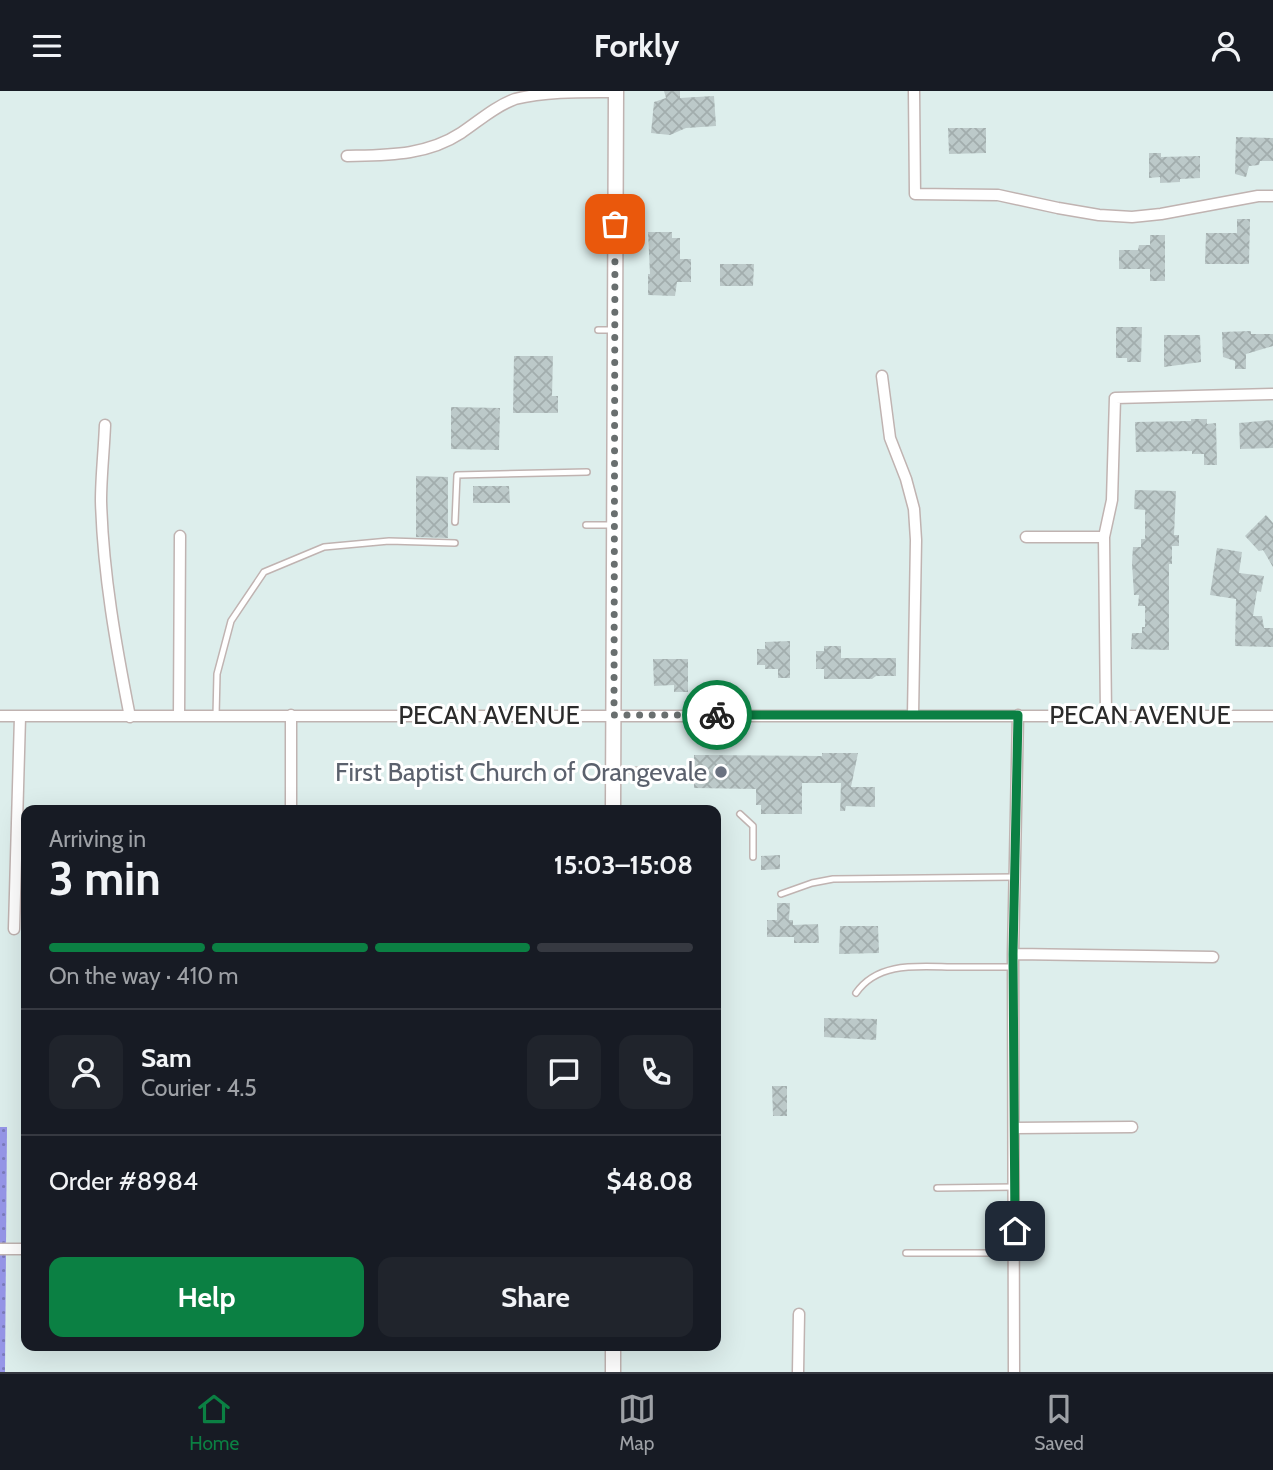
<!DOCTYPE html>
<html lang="en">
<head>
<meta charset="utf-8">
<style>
	body { margin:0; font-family:Cabin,sans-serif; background:#20242c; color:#f1f3f6; height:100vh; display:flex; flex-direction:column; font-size:26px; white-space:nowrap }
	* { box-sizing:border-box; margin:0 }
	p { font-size:23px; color:#9ea1a6 }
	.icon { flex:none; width:38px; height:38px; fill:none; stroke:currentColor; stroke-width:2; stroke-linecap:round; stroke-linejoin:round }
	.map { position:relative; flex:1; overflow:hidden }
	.panel { position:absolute; left:21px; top:714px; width:700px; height:546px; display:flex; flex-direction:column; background:#171b24; border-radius:14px; box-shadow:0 7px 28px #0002 }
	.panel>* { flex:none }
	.pin { position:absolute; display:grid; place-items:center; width:60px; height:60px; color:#fff; margin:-30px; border-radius:14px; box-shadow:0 4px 10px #0006 }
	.courier { position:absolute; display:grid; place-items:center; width:70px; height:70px; margin:-35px; border:5px solid #0b8043; border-radius:50%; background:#fff; color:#222; box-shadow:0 2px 9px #0007 }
	.overview em { font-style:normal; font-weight:700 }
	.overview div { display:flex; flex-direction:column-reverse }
	.overview { display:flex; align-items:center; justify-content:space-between; height:119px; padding:0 28px }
	h1 { font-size:46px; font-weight:700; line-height:52px }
	.bar { display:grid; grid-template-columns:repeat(4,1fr); gap:10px 7px; align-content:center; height:84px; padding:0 28px }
	.bar i { height:9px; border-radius:5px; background:#363941 }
	.bar .current { background:#0b8043 }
	.bar p { grid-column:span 4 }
	.line { display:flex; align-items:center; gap:18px; padding:0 28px; border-top:2px solid #363941 }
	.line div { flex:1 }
	.round { display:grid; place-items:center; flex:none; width:74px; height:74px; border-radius:14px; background:#20242c }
	.cta { display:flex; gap:14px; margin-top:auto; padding:14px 28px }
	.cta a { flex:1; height:80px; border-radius:14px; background:#0b8043; color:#fff; font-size:28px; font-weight:700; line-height:80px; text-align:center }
	.cta a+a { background:#20242c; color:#f1f3f6 }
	header { display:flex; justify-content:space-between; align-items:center; height:91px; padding:0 28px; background:#171b24; font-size:32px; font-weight:700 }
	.tabs { display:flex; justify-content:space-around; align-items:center; height:98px; border-top:2px solid #363941; background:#171b24; font-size:19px; color:#9ea1a6 }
	.tabs a { display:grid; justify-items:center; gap:4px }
	.tabs .current { color:#0b8043 }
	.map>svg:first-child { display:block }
	.grass { fill:url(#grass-dots) }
	.building { fill:url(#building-cross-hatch) }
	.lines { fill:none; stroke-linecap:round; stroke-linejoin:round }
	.lane-casing { stroke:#c0b3b1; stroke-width:8 }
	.street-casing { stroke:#c0b3b1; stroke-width:13 }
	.secondary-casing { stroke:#c0b3b1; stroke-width:17 }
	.lane { stroke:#fff; stroke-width:5 }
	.street { stroke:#fff; stroke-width:10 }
	.secondary { stroke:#fff; stroke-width:14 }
	.done { stroke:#696f6f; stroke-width:7; stroke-dasharray:0 12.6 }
	.route { stroke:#0b8043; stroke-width:9 }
	.worship-dot { fill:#6b7280; stroke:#fff; stroke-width:2.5 }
	.labels { text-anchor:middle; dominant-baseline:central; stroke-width:6; stroke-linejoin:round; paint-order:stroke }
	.street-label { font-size:26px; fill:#2b2b2b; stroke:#fff }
	.worship-label { font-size:26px; fill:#5b616d; stroke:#fff; text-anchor:end }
</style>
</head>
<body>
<header><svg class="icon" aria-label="menu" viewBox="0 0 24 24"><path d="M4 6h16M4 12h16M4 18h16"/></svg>Forkly<svg class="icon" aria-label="person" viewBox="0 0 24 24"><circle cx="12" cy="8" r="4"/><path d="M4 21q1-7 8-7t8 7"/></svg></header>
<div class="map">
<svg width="1273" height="1281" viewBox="0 0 1273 1281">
	<defs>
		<pattern id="grass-dots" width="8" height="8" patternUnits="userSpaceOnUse" patternTransform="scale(1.75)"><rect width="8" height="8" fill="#9696e8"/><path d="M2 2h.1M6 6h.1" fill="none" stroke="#7b7bbc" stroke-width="1.8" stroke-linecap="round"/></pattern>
		<pattern id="building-cross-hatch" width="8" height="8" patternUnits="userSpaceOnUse" patternTransform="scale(1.75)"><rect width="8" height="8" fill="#bcc9c9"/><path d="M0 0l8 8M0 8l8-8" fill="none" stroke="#a2adad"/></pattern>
	</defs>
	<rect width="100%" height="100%" fill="#ddeeec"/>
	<path class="grass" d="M0 1036H7L5 1281H0Z"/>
	<path class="building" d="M664 0H680V7L714 5 716 35 686 37 670 44 651 42 654 11 666 7Z
		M948 37H986V62L949 63Z
		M1236 46 1273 47V70H1260L1259 74 1249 75 1246 86 1235 83Z
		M1149 62H1161V66L1200 65V87L1180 88V91L1160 92V86L1149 87Z
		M1237 128H1250L1249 173H1205L1206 142H1237Z
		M648 141H672V147H680V168H691V191H677L675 205 648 204V183H650Z
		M1150 144H1165V190H1150V178H1119V159H1138L1139 154H1150Z
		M720 173H754L753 195H720Z
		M1116 236H1142L1141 271H1127V267H1116Z
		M1251 240V243H1273V255L1246 263V278H1235V270L1223 266 1222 241Z
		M1164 244H1200L1201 271 1164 276Z
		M514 265H553L552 305H558V322H513Z
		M451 316 500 317 499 359 451 358Z
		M1191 328H1207V333L1216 332 1217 374H1204V363H1192V360L1136 361 1135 331 1191 330Z
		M1273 329V357L1240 358 1239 332Z
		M416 385 448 386V447L416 446Z
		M473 395H509L510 412H473Z
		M1135 399 1176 400 1174 444H1179V455H1172V473H1169V559L1131 558 1132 542H1142V536H1145V515H1138L1139 504H1134L1132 472 1133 456H1141V448H1145V419L1134 418Z
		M1266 424 1273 432V476L1263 459 1259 460 1245 445Z
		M1217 457 1242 461 1239 482 1264 485 1261 501 1257 500 1253 525H1262L1264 537H1273V556L1235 555 1236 508 1210 504Z
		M790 550V587H778V578H765V574H757V558H765V551Z
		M824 555H841V567H896V585H876L872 588H824V578H816V560H824Z
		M653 568H688V601H674V594L654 595Z
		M822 662H858L851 696H875V716L846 715 845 720H840L841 692H802V723H761V714H756V698L694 697V664L822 665Z
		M780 764V778L761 779V765Z
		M777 812H790L789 829H793V834L818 833 819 852H794V846H767V829H777Z
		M840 835H878L879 862 839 863Z
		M824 927 877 928 876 949 824 946Z
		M772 995H787V1025H773Z"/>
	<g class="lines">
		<defs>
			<path id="lane" d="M598 239H614
				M455 431 457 384 587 381
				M586 434H614
				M216 625 217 583 231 530 264 481 324 456 389 450 455 452
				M613 680 652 679
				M740 723 753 735V766
				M781 803 812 792 833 788 1014 786
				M856 902C877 872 914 875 947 876 969 876 991 876 1013 876
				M937 1097 1014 1096
				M906 1162H1015"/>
			<path id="street" d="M914 0 915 103 998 104 1058 117 1099 124 1132 126 1161 123 1258 105H1273
				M347 65C386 64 426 65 461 42 479 30 494 16 515 8 547 0 583 1 616 1
				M882 285 890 347 906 388 914 418 916 449 913 624
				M105 334C104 360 101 385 101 410 103 483 116 555 130 626
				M1026 446H1104
				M1106 624 1104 446 1112 409 1115 307 1273 303
				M0 625H1273
				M179 625 180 445
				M291 719V624
				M14 838 20 626
				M1013 863 1213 866
				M1014 1037 1132 1036
				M0 1158H26
				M798 1281 799 1223
				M1014 1281 1013 863 1018 624"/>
			<path id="secondary" d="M613 719 616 0
				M613 1281V1255"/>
		</defs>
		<use href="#lane" class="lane-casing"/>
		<use href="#street" class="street-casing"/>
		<use href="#secondary" class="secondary-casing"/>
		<use href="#lane" class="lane"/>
		<use href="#street" class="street"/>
		<use href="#secondary" class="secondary"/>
	</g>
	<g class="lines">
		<path class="done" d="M615 133 614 624H717"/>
		<path class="route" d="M717 624H1018L1013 863 1015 1140"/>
	</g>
	<circle class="worship-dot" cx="721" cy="681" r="7"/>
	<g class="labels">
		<g class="street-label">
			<text x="489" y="624">PECAN AVENUE</text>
			<text x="1140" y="624">PECAN AVENUE</text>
		</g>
		<g class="worship-label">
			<text x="707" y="681">First Baptist Church of Orangevale</text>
		</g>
	</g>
</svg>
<div class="pin" style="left:615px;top:133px;background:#ea580c"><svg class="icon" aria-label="bag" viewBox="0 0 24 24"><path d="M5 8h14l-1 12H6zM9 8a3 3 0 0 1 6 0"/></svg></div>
<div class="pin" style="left:1015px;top:1140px;background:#1f2937"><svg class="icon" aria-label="home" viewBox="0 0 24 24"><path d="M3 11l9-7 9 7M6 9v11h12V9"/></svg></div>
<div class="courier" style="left:717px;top:624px"><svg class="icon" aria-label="bike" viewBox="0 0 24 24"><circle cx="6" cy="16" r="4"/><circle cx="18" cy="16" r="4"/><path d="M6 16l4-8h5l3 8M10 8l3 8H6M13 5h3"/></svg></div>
<section class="panel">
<div class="overview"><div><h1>3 min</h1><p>Arriving in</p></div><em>15:03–15:08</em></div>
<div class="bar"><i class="current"></i><i class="current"></i><i class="current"></i><i></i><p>On the way · 410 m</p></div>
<div class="line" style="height:126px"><a class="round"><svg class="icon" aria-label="person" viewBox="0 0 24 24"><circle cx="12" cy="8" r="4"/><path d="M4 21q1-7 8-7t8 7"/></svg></a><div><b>Sam</b><p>Courier · 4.5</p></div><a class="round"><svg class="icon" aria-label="chat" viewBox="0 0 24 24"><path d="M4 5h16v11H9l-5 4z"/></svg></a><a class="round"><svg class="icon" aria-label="phone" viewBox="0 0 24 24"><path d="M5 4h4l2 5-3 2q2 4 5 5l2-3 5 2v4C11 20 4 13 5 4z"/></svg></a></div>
<div class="line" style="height:91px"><div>Order #8984</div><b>$48.08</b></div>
<div class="cta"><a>Help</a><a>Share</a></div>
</section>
</div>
<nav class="tabs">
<a class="current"><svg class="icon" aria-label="home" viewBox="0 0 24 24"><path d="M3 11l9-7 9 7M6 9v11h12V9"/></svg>Home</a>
<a><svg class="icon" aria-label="map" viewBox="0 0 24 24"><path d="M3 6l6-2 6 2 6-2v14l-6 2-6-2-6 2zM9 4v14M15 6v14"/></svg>Map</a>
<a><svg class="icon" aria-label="saved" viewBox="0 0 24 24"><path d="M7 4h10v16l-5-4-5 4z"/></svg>Saved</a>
</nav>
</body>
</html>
